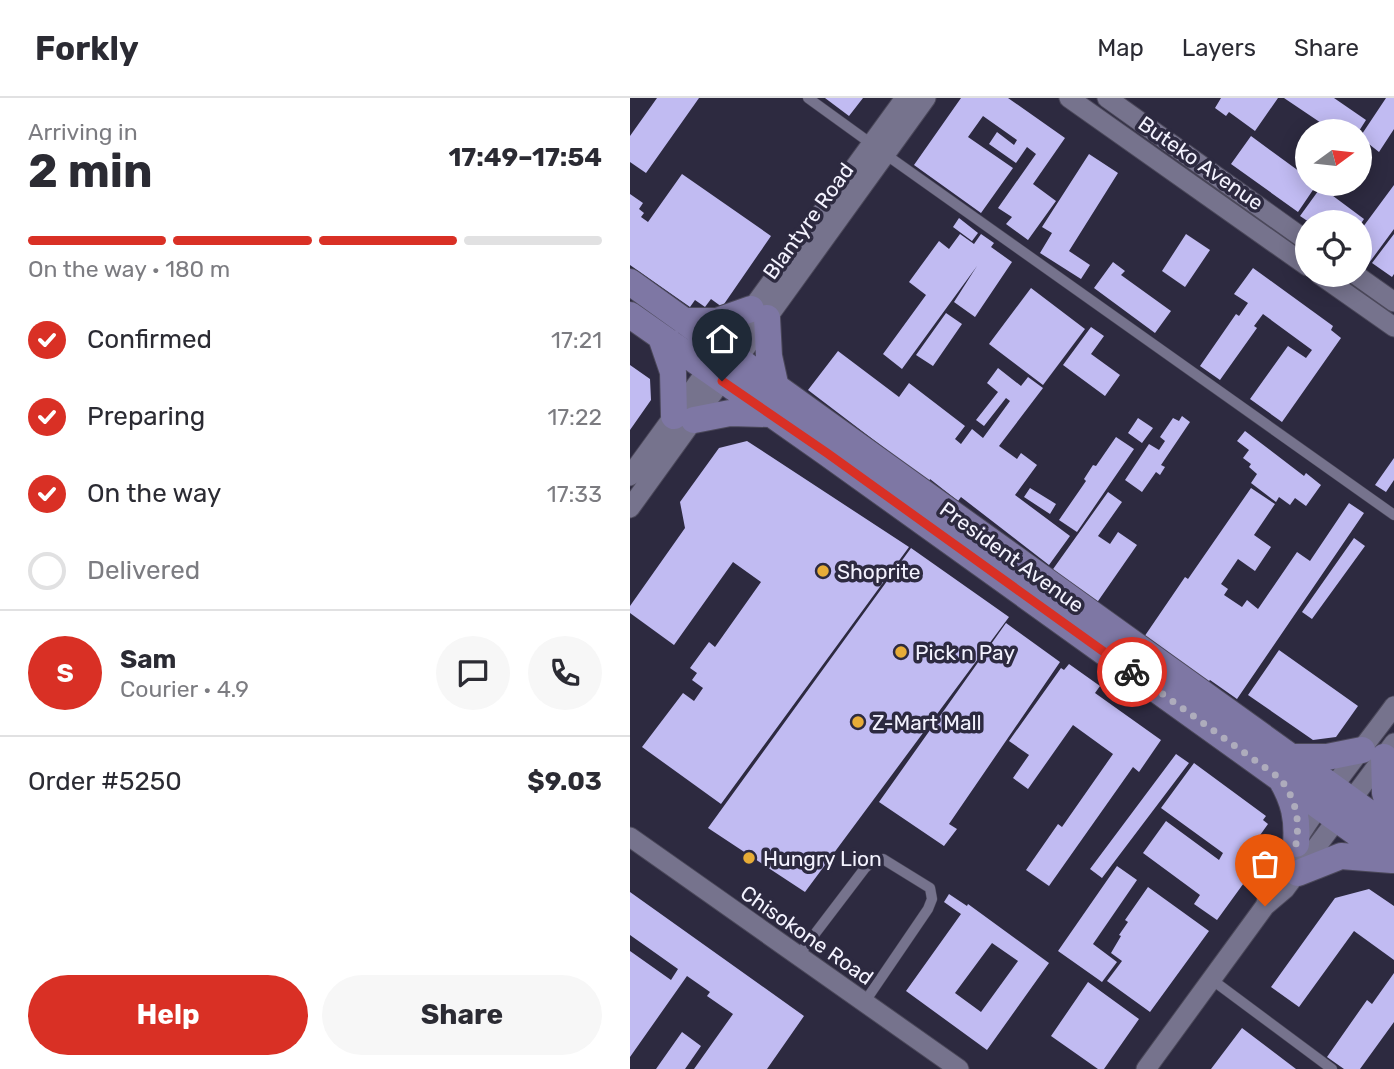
<!DOCTYPE html>
<html lang="en">
<head>
<meta charset="utf-8">
<style>
	body { margin:0; font-family:Rubik,sans-serif; background:#f7f7f7; color:#2b2b33; height:100vh; display:flex; flex-direction:column; font-size:26px; white-space:nowrap }
	* { box-sizing:border-box; margin:0 }
	p { font-size:23px; color:#7c7c81 }
	.icon { flex:none; width:38px; height:38px; fill:none; stroke:currentColor; stroke-width:2; stroke-linecap:round; stroke-linejoin:round }
	.map { position:relative; flex:1; overflow:hidden }
	.drawer { display:flex; flex-direction:column; background:#fff; width:630px }
	.drawer>* { flex:none }
	.needle { width:46px; rotate:75deg }
	.tools { position:absolute; left:665px; top:21px; display:grid; gap:14px }
	.tools a { display:grid; place-items:center; width:77px; height:77px; border-radius:50%; background:#fff; box-shadow:0 4px 18px #0003; font-size:35px }
	.pin { position:absolute; display:grid; place-items:center; width:60px; height:60px; color:#fff; margin:-72px -30px; border-radius:50% 50% 50% 0; rotate:-45deg; box-shadow:0 0 7px #0007 }
	.pin .icon { rotate:45deg }
	.courier { position:absolute; display:grid; place-items:center; width:70px; height:70px; margin:-35px; border:5px solid #d93025; border-radius:50%; background:#fff; color:#222; box-shadow:0 2px 9px #0007 }
	.summary em { font-style:normal; font-weight:700 }
	.summary div { display:flex; flex-direction:column-reverse }
	.summary { display:flex; align-items:center; justify-content:space-between; height:119px; padding:0 28px }
	h1 { font-size:46px; font-weight:700; line-height:52px }
	.bar { display:grid; grid-template-columns:repeat(4,1fr); gap:10px 7px; align-content:center; height:84px; padding:0 28px }
	.bar i { height:9px; border-radius:5px; background:#e1e1e2 }
	.bar .selected { background:#d93025 }
	.bar p { grid-column:span 4 }
	.line { display:flex; align-items:center; gap:18px; padding:0 28px; border-top:2px solid #e1e1e2 }
	.line div { flex:1 }
	.round { display:grid; place-items:center; flex:none; width:74px; height:74px; border-radius:37px; background:#f7f7f7 }
	ol { padding:0 28px; list-style:none }
	li { display:flex; align-items:center; gap:21px; height:77px }
	li p { margin-inline-start:auto }
	li .icon { padding:7px; border-radius:50%; background:#d93025; color:#fff; stroke-width:4 }
	li:last-child { color:#7c7c81 }
	li i { width:38px; height:38px; border:4px solid #e1e1e2; border-radius:50% }
	.button { display:flex; gap:14px; margin-top:auto; padding:14px 28px }
	.button a { flex:1; height:80px; border-radius:42px; background:#d93025; color:#fff; font-size:28px; font-weight:700; line-height:80px; text-align:center }
	.button a+a { background:#f7f7f7; color:#2b2b33 }
	header { display:flex; align-items:center; gap:42px; box-sizing:border-box; height:98px; padding:0 35px; background:#fff; border-bottom:2px solid #e1e1e2 }
	header strong { font-size:33px }
	nav { display:flex; gap:38px; margin-inline-start:auto; font-size:24px }
	main { display:flex; flex:1; min-height:0 }
	.map>svg:first-child { display:block }
	.building { fill:#c1bbf2; fill-rule:evenodd }
	.lines { fill:none; stroke-linecap:round; stroke-linejoin:round }
	.service-casing { stroke:#4b485a; stroke-width:11 }
	.minor-casing { stroke:#4b485a; stroke-width:21 }
	.secondary-casing { stroke:#4b485a; stroke-width:28 }
	.service { stroke:#76738d; stroke-width:10 }
	.minor { stroke:#76738d; stroke-width:19 }
	.secondary { stroke:#7e77a4; stroke-width:26 }
	.done { stroke:#aeacbc; stroke-width:7; stroke-dasharray:0 12.6 }
	.route { stroke:#d93025; stroke-width:9 }
	.poi-dot { fill:#e7ac37; stroke:#2d2a40; stroke-width:2.5 }
	.labels { text-anchor:middle; dominant-baseline:central; stroke-width:7; stroke-linejoin:round; paint-order:stroke }
	.street-label { font-size:21px; fill:#f3f2fe; stroke:#2d2a40 }
	.poi-label { font-size:21px; fill:#f3f2fe; stroke:#2d2a40; text-anchor:start }
</style>
</head>
<body>
<header>
<strong>Forkly</strong>
<nav><a>Map</a><a>Layers</a><a>Share</a></nav>
</header>
<main>
<section class="drawer">
<div class="summary"><div><h1>2 min</h1><p>Arriving in</p></div><em>17:49–17:54</em></div>
<div class="bar"><i class="selected"></i><i class="selected"></i><i class="selected"></i><i></i><p>On the way · 180 m</p></div>
<ol>
<li><svg class="icon" aria-label="check" viewBox="0 0 24 24"><path d="M5 12l5 5 9-10"/></svg>Confirmed<p>17:21</p></li>
<li><svg class="icon" aria-label="check" viewBox="0 0 24 24"><path d="M5 12l5 5 9-10"/></svg>Preparing<p>17:22</p></li>
<li><svg class="icon" aria-label="check" viewBox="0 0 24 24"><path d="M5 12l5 5 9-10"/></svg>On the way<p>17:33</p></li>
<li><i></i>Delivered</li>
</ol>
<div class="line" style="height:126px"><b class="round" style="background:#d93025;color:#fff">S</b><div><b>Sam</b><p>Courier · 4.9</p></div><a class="round"><svg class="icon" aria-label="chat" viewBox="0 0 24 24"><path d="M4 5h16v11H9l-5 4z"/></svg></a><a class="round"><svg class="icon" aria-label="phone" viewBox="0 0 24 24"><path d="M5 4h4l2 5-3 2q2 4 5 5l2-3 5 2v4C11 20 4 13 5 4z"/></svg></a></div>
<div class="line" style="height:91px"><div>Order #5250</div><b>$9.03</b></div>
<div class="button"><a>Help</a><a>Share</a></div>
</section>
<div class="map">
<svg width="764" height="971" viewBox="0 0 764 971">
	<rect width="100%" height="100%" fill="#2d2a40"/>
	<path class="building" d="M27 0H69L16 75 0 64V38Z
		M195 0H233L219 18Z
		M331 0H378L435 40 403 86 426 103 398 142 376 126 382 119 368 110 406 56 397 49 386 65 359 46 367 34 384 47 387 42 353 18 338 39 383 70 351 115 284 67Z
		M591 0H648L625 33 599 14 596 18 585 10Z
		M654 0H704L736 22 729 33H703Z
		M756 0H764V31L749 54 730 39Z
		M621 38 677 79V86H687L668 114 601 66Z
		M459 56 488 75 439 153 460 167 451 181 410 155 422 135 412 129Z
		M52 76 141 138 92 209 81 201 75 209 65 202 60 209 0 167V96L13 105 9 111 14 115 11 119 18 124Z
		M764 87V131L739 165 730 158V133Z
		M691 89 734 121 730 127V124H679L670 118Z
		M329 120 348 135 342 143 323 129Z
		M330 136 344 146 351 136 364 145 361 149 382 164 345 219 324 204 347 168 272 271 253 256 296 197 279 184 309 143 319 151Z
		M556 136 580 152 555 189 532 173Z
		M764 136V176L762 179 742 165Z
		M483 164 495 173 491 177 541 213 525 235 464 190Z
		M623 170 703 228 701 232 711 240 652 324 620 301 658 248 676 260 682 252 633 216 624 228 627 230 590 282 570 268 606 216 609 218 618 205 604 196Z
		M401 190 455 231 413 287 359 246Z
		M316 215 332 226 303 268 286 257Z
		M461 229 474 238 461 256 490 277 475 298 433 267Z
		M208 253 269 299 279 285 335 328 325 341 331 346 342 331 353 340 380 303 376 300 354 328 346 322 368 294 357 285 368 270 391 288 398 279 413 290 369 348 387 361 391 355 407 367 385 397 440 438 419 467 331 399 328 403 300 381 299 384 178 292Z
		M0 267 20 281 21 302 0 332Z
		M552 318 560 324 531 367 535 369 530 377 526 374 512 394 495 382 519 346 529 352 535 343 530 339 543 320 549 323Z
		M508 320 523 330 512 345 498 335Z
		M615 333 674 378 676 375 691 387 676 408 665 400 660 407 649 399 646 404 621 385 627 376 619 369 621 366 613 360 619 352 607 343Z
		M486 339 504 351 447 434 429 422 456 383 454 381 463 367 466 368Z
		M117 343 279 449 91 706 12 649 53 595 64 603 73 590 62 582 67 575 60 570 79 544 85 549 131 484 103 464 44 547 0 515V508L55 430 50 404 89 350Z
		M764 360V382L756 394 745 387Z
		M400 390 426 406 420 416 394 399Z
		M621 390 645 406 624 437 641 449 625 473 608 461 591 486 598 491 594 497 612 509 617 502 628 511 667 454 680 463 719 405 734 415 607 601 580 582 576 586 512 542 555 479 558 481Z
		M478 394 492 404 468 438 480 446 488 434 507 447 466 506 421 474Z
		M724 440 735 448 682 521 672 514Z
		M281 450 379 519 175 794 78 730Z
		M376 525 430 564 319 726 327 731 314 748 249 704Z
		M649 552 728 608 706 639 683 642 618 597Z
		M439 566 470 588 465 595 531 642 509 674 503 669 419 788 396 772 428 726 432 729 483 656 443 627 398 691 383 680 399 657 379 643 431 570 434 572Z
		M546 656 559 665 472 780 460 771Z
		M564 665 636 718 633 722 638 726 628 740 640 749 587 822 564 806 570 797 513 755 536 723 589 762 593 755 531 710Z
		M487 768 507 782 463 846 487 864 472 884 428 853Z
		M518 789 579 833 520 914 477 883 492 863 481 855 491 838 489 837 498 824 495 822Z
		M739 791 764 808V862L724 833 669 909 641 889 705 800Z
		M0 794 174 918 137 971H64L103 916 77 898 80 894 57 878 0 959V853L41 882 48 871 0 837Z
		M319 796 337 808 338 806 419 865 357 952 276 893 331 816 314 804ZM362 845 388 863 351 914 325 895Z
		M764 875V924L730 971H714L697 959 737 902 742 906Z
		M458 884 509 921 474 971H468L421 938Z
		M612 930 666 971H581Z
		M52 934 71 948 55 971H26Z"/>
	<g class="lines">
		<defs>
			<path id="service" d="M178 0 243 47
				M255 56 764 417
				M168 858 235 770 242 764 253 761 300 790 302 801 298 811 234 905
				M581 881 702 971"/>
			<path id="minor" d="M439 0 677 168
				M477 0 677 143
				M690 177 764 229
				M726 177 764 204
				M0 378 275 0
				M0 410 296 0
				M0 739 329 971
				M635 808C657 740 722 666 764 608
				M516 971 635 808 655 791 764 645"/>
			<path id="secondary" d="M0 184 764 733
				M0 217 197 355 764 762
				M137 220 139 258 146 290
				M54 223H87L121 211
				M31 239 43 274 44 318
				M64 322 100 315 139 316
				M662 659H697L732 652
				M754 659 755 695 764 726
				M651 681C664 703 668 721 666 746
				M668 775 711 758 762 762"/>
		</defs>
		<use href="#service" class="service-casing"/>
		<use href="#minor" class="minor-casing"/>
		<use href="#secondary" class="secondary-casing"/>
		<use href="#service" class="service"/>
		<use href="#minor" class="minor"/>
		<use href="#secondary" class="secondary"/>
	</g>
	<g class="lines">
		<path class="done" d="M502 574 651 681 660 696 666 712 668 728 666 746 643 781 635 808"/>
		<path class="route" d="M92 283 197 355 502 574"/>
	</g>
	<g class="poi-dot">
		<circle cx="193" cy="473" r="7"/>
		<circle cx="271" cy="554" r="7"/>
		<circle cx="228" cy="624" r="7"/>
		<circle cx="119" cy="760" r="7"/>
	</g>
	<g class="labels">
		<g class="street-label">
			<text transform="translate(571 65) rotate(35)">Buteko Avenue</text>
			<text transform="translate(178 123) rotate(-54)">Blantyre Road</text>
			<text transform="translate(382 459) rotate(36)">President Avenue</text>
			<text transform="translate(177 837) rotate(35)">Chisokone Road</text>
		</g>
		<g class="poi-label">
			<text x="207" y="473">Shoprite</text>
			<text x="285" y="554">Pick n Pay</text>
			<text x="242" y="624">Z-Mart Mall</text>
			<text x="133" y="760">Hungry Lion</text>
		</g>
	</g>
</svg>
<div class="tools">
<a><svg class="needle" viewBox="-14 -14 28 28"><path d="M0-13l5 13h-10z" fill="#e53935"/><path d="M0 13l5-13h-10z" fill="#7c7c81"/></svg></a>
<a><svg class="icon" aria-label="locate" viewBox="0 0 24 24"><circle cx="12" cy="12" r="6"/><path d="M12 2v4M12 18v4M2 12h4M18 12h4"/></svg></a>
</div>
<div class="pin" style="left:635px;top:808px;background:#ea580c"><svg class="icon" aria-label="bag" viewBox="0 0 24 24"><path d="M5 8h14l-1 12H6zM9 8a3 3 0 0 1 6 0"/></svg></div>
<div class="pin" style="left:92px;top:283px;background:#1f2937"><svg class="icon" aria-label="home" viewBox="0 0 24 24"><path d="M3 11l9-7 9 7M6 9v11h12V9"/></svg></div>
<div class="courier" style="left:502px;top:574px"><svg class="icon" aria-label="bike" viewBox="0 0 24 24"><circle cx="6" cy="16" r="4"/><circle cx="18" cy="16" r="4"/><path d="M6 16l4-8h5l3 8M10 8l3 8H6M13 5h3"/></svg></div>
</div>
</main>
</body>
</html>
